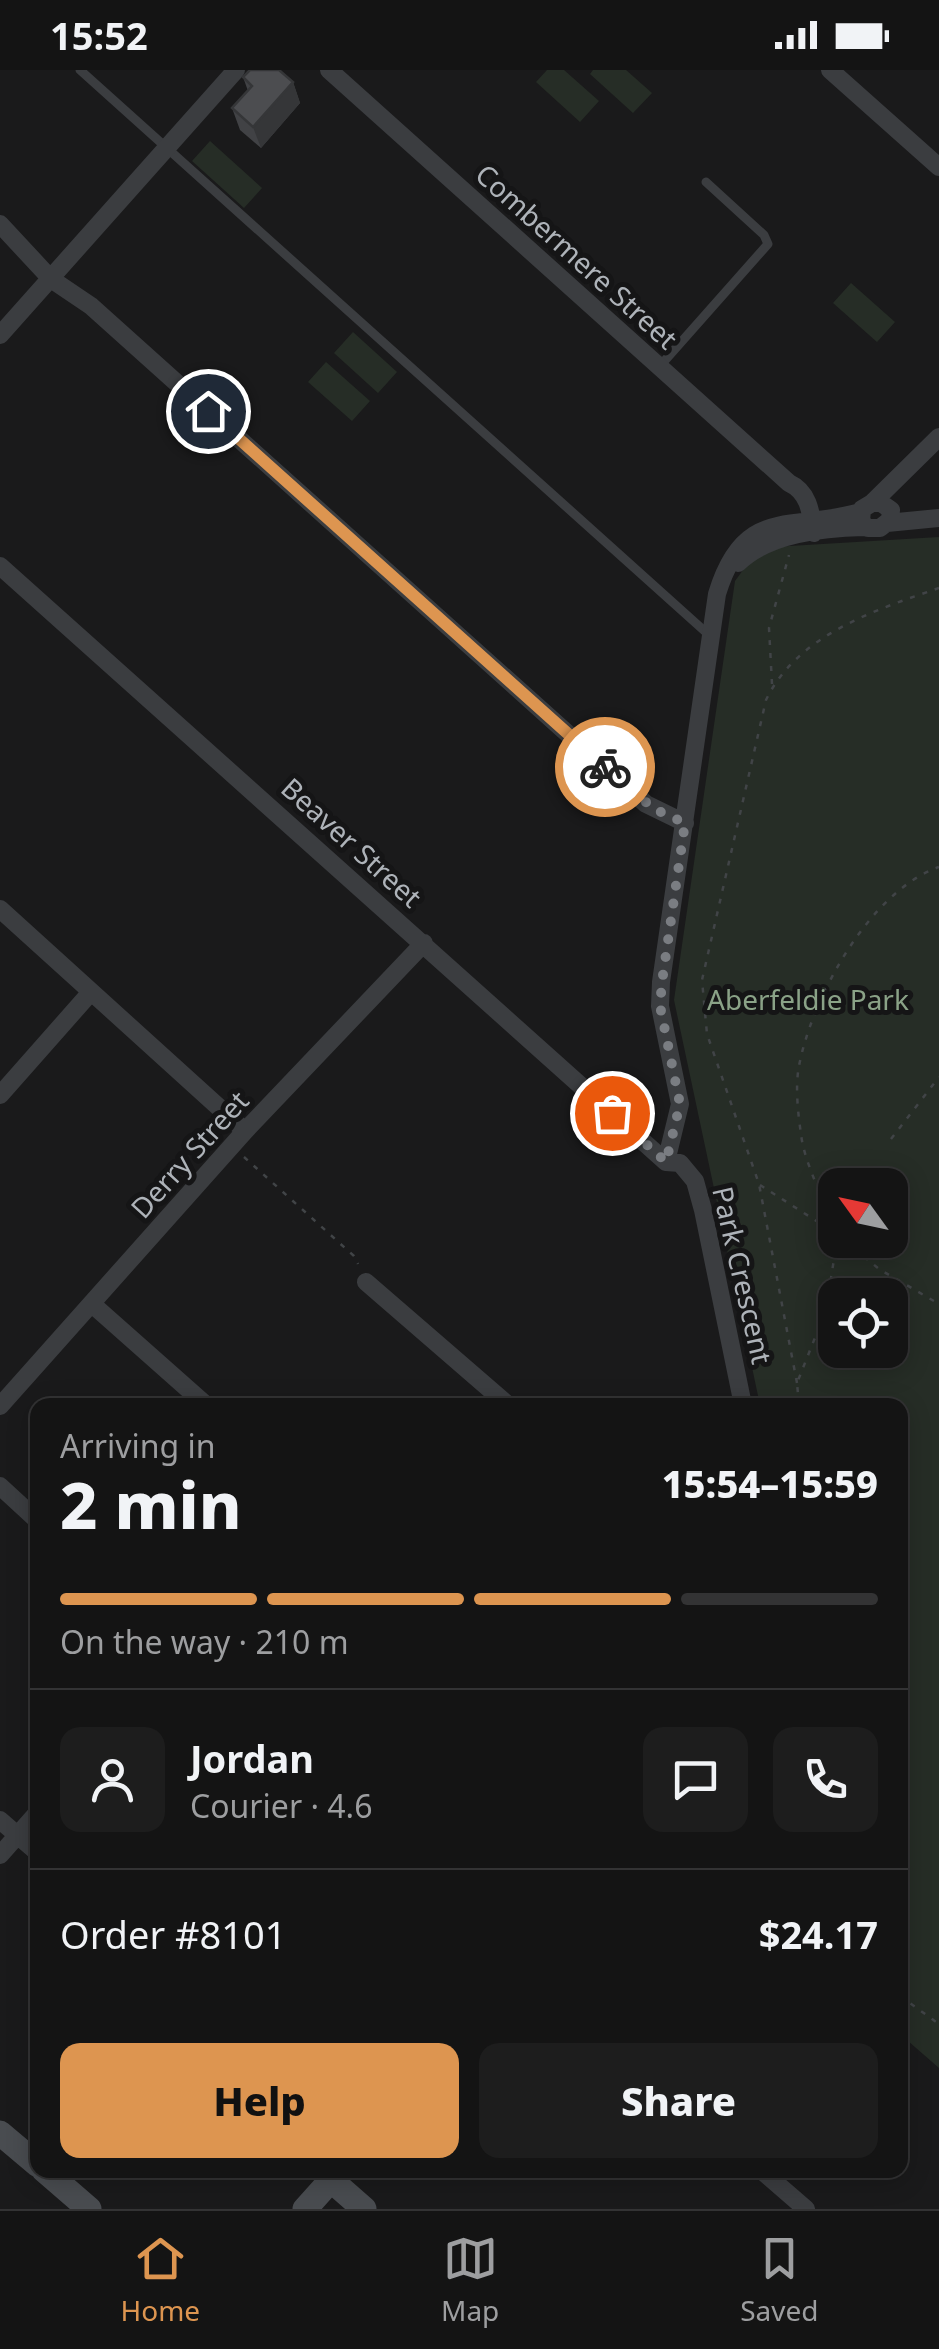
<!DOCTYPE html>
<html lang="en">
<head>
<meta charset="utf-8">
<style>
	body { margin:0; font-family:"Noto Sans",sans-serif; background:#1d1d1d; color:#f1f3f6; height:100vh; display:flex; flex-direction:column; font-size:38px; white-space:nowrap }
	* { box-sizing:border-box; margin:0 }
	p { font-size:32px; color:#9d9ea0 }
	.icon { flex:none; width:55px; height:55px; fill:none; stroke:currentColor; stroke-width:2; stroke-linecap:round; stroke-linejoin:round }
	.map { position:relative; flex:1; overflow:hidden }
	.drawer { position:absolute; left:30px; top:1328px; width:878px; height:780px; display:flex; flex-direction:column; background:#141414; border-radius:20px; box-shadow:0 5px 25px #0003,0 0 0 2px #333334 }
	.drawer>* { flex:none }
	.needle { width:65px; rotate:303deg }
	.fabs { position:absolute; left:818px; top:1098px; display:grid; gap:20px }
	.fabs a { display:grid; place-items:center; width:90px; height:90px; border-radius:20px; background:#141414; box-shadow:0 5px 25px #0003,0 0 0 2px #333334; font-size:50px }
	.pin { position:absolute; display:grid; place-items:center; width:85px; height:85px; color:#fff; margin:-42px; border:5px solid #fff; border-radius:50%; box-shadow:0 2px 10px #0007 }
	.courier { position:absolute; display:grid; place-items:center; width:100px; height:100px; margin:-50px; border:8px solid #dd9550; border-radius:50%; background:#fff; color:#222; box-shadow:0 2px 12px #0007 }
	.headline em { font-style:normal; font-weight:800 }
	.headline div { display:flex; flex-direction:column-reverse }
	.headline { display:flex; align-items:center; justify-content:space-between; height:170px; padding:0 30px }
	h1 { font-size:65px; font-weight:800; line-height:75px }
	.bar { display:grid; grid-template-columns:repeat(4,1fr); gap:15px 10px; align-content:center; height:120px; padding:0 30px }
	.bar i { height:12px; border-radius:8px; background:#333334 }
	.bar .active { background:#dd9550 }
	.bar p { grid-column:span 4 }
	.line { display:flex; align-items:center; gap:25px; padding:0 30px; border-top:2px solid #333334 }
	.line div { flex:1 }
	.round { display:grid; place-items:center; flex:none; width:105px; height:105px; border-radius:20px; background:#1d1d1d }
	.primary-button { display:flex; gap:20px; margin-top:auto; padding:20px 30px }
	.primary-button a { flex:1; height:115px; border-radius:20px; background:#dd9550; color:#111; font-size:40px; font-weight:800; line-height:115px; text-align:center }
	.primary-button a+a { background:#1d1d1d; color:#f1f3f6 }
	.status { display:flex; justify-content:space-between; align-items:center; height:70px; padding:0 50px; background:#141414; direction:ltr }
	.status svg { height:28px; fill:currentColor }
	.tab-bar { display:flex; justify-content:space-around; align-items:center; height:140px; border-top:2px solid #333334; background:#141414; font-size:28px; color:#9d9ea0 }
	.tab-bar a { display:grid; justify-items:center; gap:5px }
	.tab-bar .active { color:#dd9550 }
	.map>svg:first-child { display:block }
	.green { fill:#262d26; fill-rule:evenodd }
	.lines { fill:none; stroke-linecap:round; stroke-linejoin:round }
	.path { stroke:#414447; stroke-width:2.5; stroke-dasharray:5 8; stroke-linecap:butt }
	.lane { stroke:#3b3d40; stroke-width:9 }
	.street { stroke:#3b3d40; stroke-width:18 }
	.secondary { stroke:#494c50; stroke-width:25 }
	.wall { fill:#414245 }
	.shaded-wall { fill:#353638 }
	.building { fill:#4c4d50; stroke:#353638; stroke-width:2.5 }
	.done { stroke:#7a7d82; stroke-width:10; stroke-dasharray:0 18 }
	.route { stroke:#dd9550; stroke-width:12 }
	.labels { text-anchor:middle; dominant-baseline:central; stroke-width:10; stroke-linejoin:round; paint-order:stroke }
	.street-label { font-size:28px; fill:#aeb3b9; stroke:#151516 }
	.park-label { font-size:28px; fill:#8aa287; stroke:#151516 }
</style>
</head>
<body>
<div class="status"><b>15:52</b><svg viewBox="0 0 49 12"><path d="M0 12V9h3v3zM5 12V6h3v6zM10 12V3h3v9zM15 12V0h3v12zM26 1h20v11H26zM47 4h2v5h-2z"/></svg></div>
<div class="map">
<svg width="939" height="2139" viewBox="0 0 939 2139">
	<rect width="100%" height="100%" fill="#1a1a1b"/>
	<path class="green" d="M547 0H564L599 31 580 52 536 12Z
		M593 0H626L652 23 633 43 590 4Z
		M210 71 262 118 244 138 192 91Z
		M851 213 895 252 877 272 833 233Z
		M353 262 397 302 378 323 334 283Z
		M326 292 370 331 352 351 308 312Z
		M939 467V1998L900 1964V1335H760L674 930 735 511 746 496 773 477ZM835 1115H890V1170H835ZM835 1225H890V1280H835Z"/>
	<g class="lines">
		<path class="path" d="M772 614 769 558 789 485
			M891 1069 939 1007
			M244 1087 354 1186 358 1194
			M760 1115 818 1152 831 1151
			M835 1157C824 1131 804 1092 801 1064 798 1044 795 1016 799 996 812 927 870 821 939 797
			M844 1170 879 1199 939 1234
			M797 1313 759 1114 707 964 702 910 766 630C797 565 875 540 939 518
			M799 1335 797 1313 826 1240 837 1170
			M900 1926 939 1954"/>
		<path class="lane" d="M80 0 709 565
			M660 296 768 174 764 165 706 112"/>
		<path class="street" d="M329 0 789 413C809 422 811 443 814 463
			M830 0 939 97
			M0 154 51 209 91 236 646 734 685 753
			M0 265 236 0
			M872 433 939 367
			M872 433H881L891 440 890 450 880 458H868L861 452 862 439Z
			M887 453 939 448
			M738 493C769 463 823 458 864 457
			M0 496 666 1092
			M0 839 245 1061
			M0 1025 91 922
			M666 1092 680 1034 660 936 661 912 717 524C744 435 790 462 861 442
			M666 1092 680 1093 695 1111 703 1140 743 1335
			M366 1212 508 1335
			M92 1234 206 1335
			M0 1336 245 1061 424 873
			M0 1416 38 1451
			M0 1750 38 1783
			M0 1785 38 1742
			M761 2100 806 2139"/>
		<path class="secondary" d="M0 2063 38 2095
			M44 2100 89 2139
			M305 2139 331 2110 364 2139"/>
	</g>
	<path class="wall" d="M243 7 293 12 300 33 261 78 240 60 232 38 248 21Z"/>
	<path class="shaded-wall" d="M293 12 300 33 261 78 253 57Z"/>
	<path class="building" d="M250 0H279L293 12 253 57 232 38 252 16 243 7Z"/>
	<g class="lines">
		<path class="done" d="M605 697 654 739 685 753 662 912 660 936 680 1034 666 1092 612 1043"/>
		<path class="route" d="M208 341 605 697"/>
	</g>
	<g class="labels">
		<g class="street-label">
			<text transform="translate(577 186) rotate(42)">Combermere Street</text>
			<text transform="translate(352 772) rotate(42)">Beaver Street</text>
			<text transform="translate(189 1084) rotate(-48)">Derry Street</text>
			<text transform="translate(743 1205) rotate(77)">Park Crescent</text>
		</g>
		<g class="park-label">
			<text x="808" y="929">Aberfeldie Park</text>
		</g>
	</g>
</svg>
<div class="fabs">
<a><svg class="needle" viewBox="-14 -14 28 28"><path d="M0-13l5 13h-10z" fill="#e53935"/><path d="M0 13l5-13h-10z" fill="#9d9ea0"/></svg></a>
<a><svg class="icon" aria-label="locate" viewBox="0 0 24 24"><circle cx="12" cy="12" r="6"/><path d="M12 2v4M12 18v4M2 12h4M18 12h4"/></svg></a>
</div>
<div class="pin" style="left:612px;top:1043px;background:#ea580c"><svg class="icon" aria-label="bag" viewBox="0 0 24 24"><path d="M5 8h14l-1 12H6zM9 8a3 3 0 0 1 6 0"/></svg></div>
<div class="pin" style="left:208px;top:341px;background:#1f2937"><svg class="icon" aria-label="home" viewBox="0 0 24 24"><path d="M3 11l9-7 9 7M6 9v11h12V9"/></svg></div>
<div class="courier" style="left:605px;top:697px"><svg class="icon" aria-label="bike" viewBox="0 0 24 24"><circle cx="6" cy="16" r="4"/><circle cx="18" cy="16" r="4"/><path d="M6 16l4-8h5l3 8M10 8l3 8H6M13 5h3"/></svg></div>
<section class="drawer">
<div class="headline"><div><h1>2 min</h1><p>Arriving in</p></div><em>15:54–15:59</em></div>
<div class="bar"><i class="active"></i><i class="active"></i><i class="active"></i><i></i><p>On the way · 210 m</p></div>
<div class="line" style="height:180px"><a class="round"><svg class="icon" aria-label="person" viewBox="0 0 24 24"><circle cx="12" cy="8" r="4"/><path d="M4 21q1-7 8-7t8 7"/></svg></a><div><b>Jordan</b><p>Courier · 4.6</p></div><a class="round"><svg class="icon" aria-label="chat" viewBox="0 0 24 24"><path d="M4 5h16v11H9l-5 4z"/></svg></a><a class="round"><svg class="icon" aria-label="phone" viewBox="0 0 24 24"><path d="M5 4h4l2 5-3 2q2 4 5 5l2-3 5 2v4C11 20 4 13 5 4z"/></svg></a></div>
<div class="line" style="height:130px"><div>Order #8101</div><b>$24.17</b></div>
<div class="primary-button"><a>Help</a><a>Share</a></div>
</section>
</div>
<nav class="tab-bar">
<a class="active"><svg class="icon" aria-label="home" viewBox="0 0 24 24"><path d="M3 11l9-7 9 7M6 9v11h12V9"/></svg>Home</a>
<a><svg class="icon" aria-label="map" viewBox="0 0 24 24"><path d="M3 6l6-2 6 2 6-2v14l-6 2-6-2-6 2zM9 4v14M15 6v14"/></svg>Map</a>
<a><svg class="icon" aria-label="saved" viewBox="0 0 24 24"><path d="M7 4h10v16l-5-4-5 4z"/></svg>Saved</a>
</nav>
</body>
</html>
